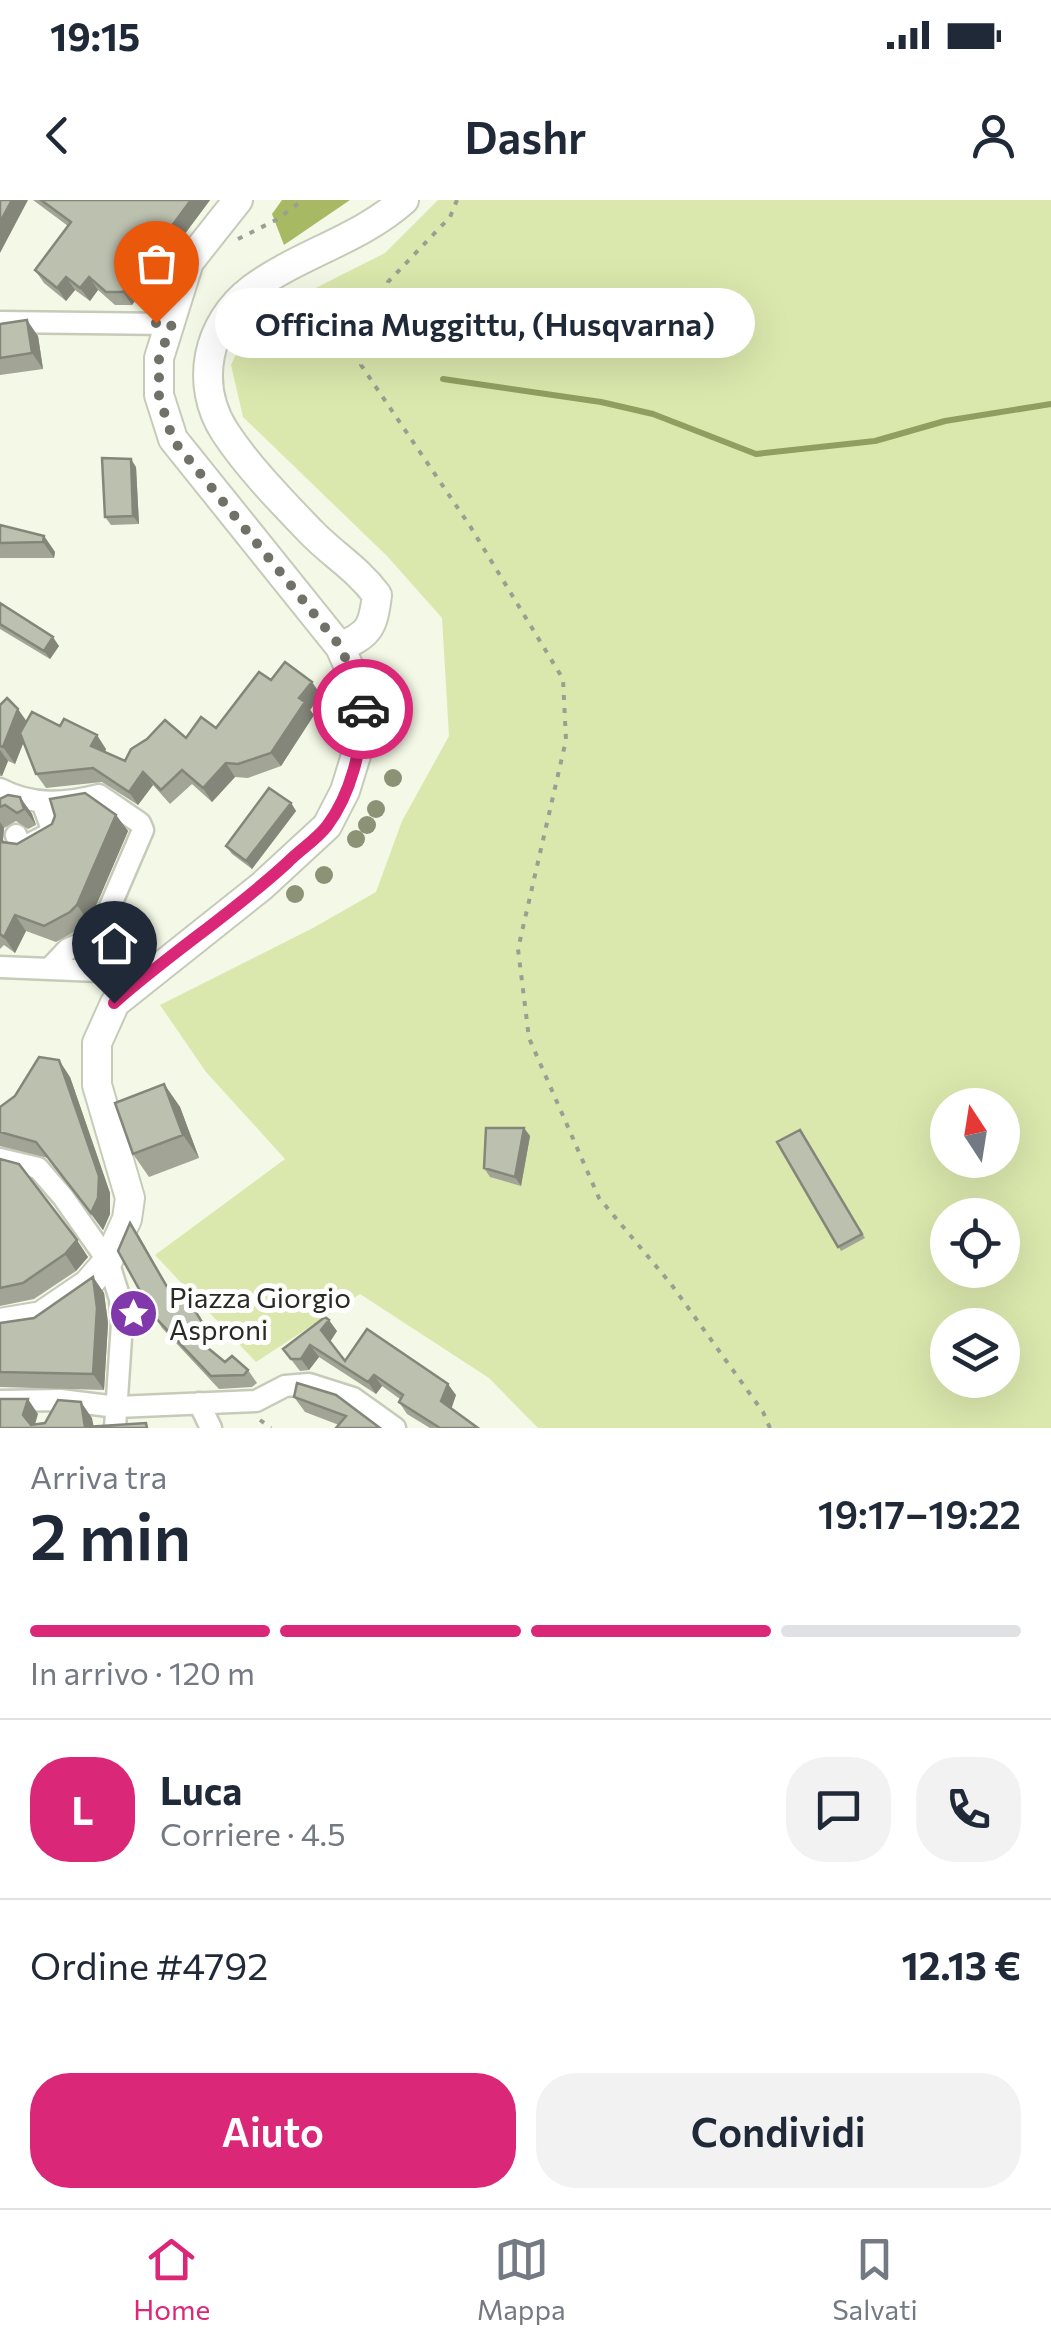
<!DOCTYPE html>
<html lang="it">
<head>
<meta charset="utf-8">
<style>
	body { margin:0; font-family:Commissioner,sans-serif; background:#f2f2f3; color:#1f2937; height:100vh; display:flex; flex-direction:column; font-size:38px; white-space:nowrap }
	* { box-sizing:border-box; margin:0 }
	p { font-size:32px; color:#747a83 }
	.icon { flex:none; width:55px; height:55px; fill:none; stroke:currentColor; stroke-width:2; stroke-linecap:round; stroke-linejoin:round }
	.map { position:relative; height:1228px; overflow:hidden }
	.sheet { display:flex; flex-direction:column; background:#fff; flex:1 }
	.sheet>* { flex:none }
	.needle { width:65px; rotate:348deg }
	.tools { position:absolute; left:930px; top:888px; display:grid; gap:20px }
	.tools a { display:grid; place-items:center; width:90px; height:90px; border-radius:50%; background:#fff; box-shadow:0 10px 40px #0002; font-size:50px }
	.pin { position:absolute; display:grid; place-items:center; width:85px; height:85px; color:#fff; margin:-102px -42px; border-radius:50% 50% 50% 0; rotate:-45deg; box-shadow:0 0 10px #0007 }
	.pin .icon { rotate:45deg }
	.courier { position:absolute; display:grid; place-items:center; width:100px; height:100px; margin:-50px; border:8px solid #db2777; border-radius:50%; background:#fff; color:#222; box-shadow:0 2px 12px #0007 }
	.bubble { position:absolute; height:70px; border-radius:35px; background:#fff; box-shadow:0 10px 40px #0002; font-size:32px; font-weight:600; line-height:70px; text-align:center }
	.head em { font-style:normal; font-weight:600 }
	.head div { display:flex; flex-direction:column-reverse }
	.head { display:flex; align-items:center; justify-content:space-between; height:170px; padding:0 30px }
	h1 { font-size:65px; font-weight:600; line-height:75px }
	.bar { display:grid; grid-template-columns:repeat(4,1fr); gap:15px 10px; align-content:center; height:120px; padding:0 30px }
	.bar i { height:12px; border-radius:8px; background:#e0e1e3 }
	.bar .selected { background:#db2777 }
	.bar p { grid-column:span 4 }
	.line { display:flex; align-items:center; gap:25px; padding:0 30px; border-top:2px solid #e0e1e3 }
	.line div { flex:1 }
	.round { display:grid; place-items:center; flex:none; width:105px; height:105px; border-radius:40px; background:#f2f2f3 }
	.primary-button { display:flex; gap:20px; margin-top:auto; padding:20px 30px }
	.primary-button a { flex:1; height:115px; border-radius:40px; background:#db2777; color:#fff; font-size:40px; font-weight:600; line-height:115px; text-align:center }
	.primary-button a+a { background:#f2f2f3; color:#1f2937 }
	.status { display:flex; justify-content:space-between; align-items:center; height:70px; padding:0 50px; background:#fff; direction:ltr }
	.status svg { height:28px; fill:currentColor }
	header { display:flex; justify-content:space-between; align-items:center; height:130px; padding:0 30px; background:#fff; font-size:45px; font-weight:600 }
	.dock { display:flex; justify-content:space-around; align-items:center; height:140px; border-top:2px solid #e0e1e3; background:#fff; font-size:28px; color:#747a83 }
	.dock a { display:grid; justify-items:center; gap:5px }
	.dock .selected { color:#db2777 }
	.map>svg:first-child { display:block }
	.green { fill:#dae8ad; fill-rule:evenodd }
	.forest { fill:#a8b964 }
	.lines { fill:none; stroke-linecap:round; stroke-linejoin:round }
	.stream { stroke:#919e60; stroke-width:6 }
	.street-casing { stroke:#c6cbb9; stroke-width:25 }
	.secondary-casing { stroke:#c6cbb9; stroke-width:32 }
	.path { stroke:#9b9e91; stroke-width:4; stroke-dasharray:5 8; stroke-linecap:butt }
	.street { stroke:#fff; stroke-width:20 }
	.secondary { stroke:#fff; stroke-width:28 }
	.tree { fill:#8c9276 }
	.wall { fill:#a2a596 }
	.shaded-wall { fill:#84867a }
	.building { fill:#bcc0af; stroke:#84867a; stroke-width:2.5 }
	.done { stroke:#707268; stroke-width:10; stroke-dasharray:0 18 }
	.route { stroke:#db2777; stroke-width:12 }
	.labels { text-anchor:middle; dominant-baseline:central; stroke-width:10; stroke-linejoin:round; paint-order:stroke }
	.poi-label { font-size:28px; fill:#292a24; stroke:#fff; text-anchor:start }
</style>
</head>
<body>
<div class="status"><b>19:15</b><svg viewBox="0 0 49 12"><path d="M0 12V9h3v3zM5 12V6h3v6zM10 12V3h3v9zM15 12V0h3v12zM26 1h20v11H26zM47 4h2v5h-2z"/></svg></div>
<header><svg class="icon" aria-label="back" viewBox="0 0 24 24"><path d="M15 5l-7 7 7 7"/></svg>Dashr<svg class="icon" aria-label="person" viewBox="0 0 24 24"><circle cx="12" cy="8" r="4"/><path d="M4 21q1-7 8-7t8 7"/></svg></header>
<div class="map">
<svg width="1051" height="1228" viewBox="0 0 1051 1228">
	<rect width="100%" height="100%" fill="#f4f8e6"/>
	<path class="green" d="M438 0H1051V1228H538L489 1178 360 1094 256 1162 155 1055 285 959 206 872 160 805 313 728 376 692 402 621 449 536 442 418 387 356 243 217 231 165 252 120 385 53ZM948 905H1002V960H948ZM948 1015H1002V1070H948ZM948 1125H1002V1180H948Z"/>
	<path class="forest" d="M282 0H350L284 45 272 14Z"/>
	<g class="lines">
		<path class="stream" d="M443 179 601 202 653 214 756 254 875 241 945 221 1051 204"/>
		<defs>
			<path id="street" d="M0 122 171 124
				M0 589C33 606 64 604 99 595L140 623 143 630 100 730 89 740 68 749 50 768
				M16 635 22 648 53 632 42 602
				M0 767 98 771 140 779
				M0 959 38 968 63 997 108 1061 120 1099 122 1123 115 1228
				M0 1201 60 1200 117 1207 256 1201 285 1186 309 1184 353 1198 395 1228
				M199 1203 211 1228"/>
			<path id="secondary" d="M340 447C370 434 373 427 377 395 358 369 332 354 311 332 282 302 248 267 225 232 194 184 207 123 252 89 299 54 359 40 404 0
				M0 1123 41 1116 88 1084 108 1061 127 1019 130 998 97 885V843L115 803 262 686 327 626 345 591 362 536 363 498 340 447 173 239 159 195V158L189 62 238 0"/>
		</defs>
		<use href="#street" class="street-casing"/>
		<use href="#secondary" class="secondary-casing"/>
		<path class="path" d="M457 0 450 17 388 82 361 165 470 326 563 479 566 540 518 749 529 838 599 998 671 1084 763 1212 770 1228
			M238 39 276 20 303 0
			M260 1220 271 1228"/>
		<use href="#street" class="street"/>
		<use href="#secondary" class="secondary"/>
	</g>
	<g class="tree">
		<circle cx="393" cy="578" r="9"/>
		<circle cx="376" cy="609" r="9"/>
		<circle cx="367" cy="625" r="9"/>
		<circle cx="356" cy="639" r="9"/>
		<circle cx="324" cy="675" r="9"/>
		<circle cx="295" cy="694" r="9"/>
	</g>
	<path class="wall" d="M33 0H210L132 105H115L98 90 90 101 75 90 66 101 44 83 35 70 68 26Z
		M0 124 38 136 43 169 0 175Z
		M136 267 139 324 111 325 105 317Z
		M0 325 44 336 55 352 54 358H0Z
		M0 403 59 446 50 459 0 429Z
		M271 480 321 495 310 510 314 515 281 566 248 578 235 577 212 602 192 584 170 604 153 585 138 605 102 582 46 588 36 574 24 541 15 564 8 561 2 576H0V505L27 522 106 549 105 552 125 561 216 528Z
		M20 597 32 614 36 625 28 629 16 621 4 628 3 640 5 642 17 644 116 615 128 631 89 722 81 728 56 742 26 731 15 753 4 745 0 749V599Z
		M291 603 296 611 252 669 232 654 226 646Z
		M70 877 110 993V1014L103 1030 48 958 0 946V907Z
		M164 884 180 907 199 958 149 977 133 954Z
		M524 928 530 936 521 986 490 977 484 968Z
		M800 930 865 1038 841 1051 777 942Z
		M0 959 88 1057 76 1071 34 1099 0 1106Z
		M130 1023 175 1099 184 1093 211 1134 200 1141 225 1162 248 1170 257 1183 252 1187 219 1189 162 1128 154 1116Z
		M93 1077 104 1093 108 1123 104 1190 0 1187V1123L34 1118Z
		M337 1131 330 1141 345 1161 456 1195 451 1208 478 1228H430L407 1214 399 1202 400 1199 382 1186 376 1194 319 1157 309 1170 300 1171 283 1149Z
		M294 1197 380 1228 339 1225 305 1212Z"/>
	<path class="shaded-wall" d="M12 0H28L0 53V22Z
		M191 0H210L132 105 123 92Z
		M66 77 75 90 66 101 57 88Z
		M89 77 98 90 90 101 80 88Z
		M27 120 38 136 43 169 32 153Z
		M131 259 136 267 139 324 133 316Z
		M44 336 55 352 54 358 43 342Z
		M53 437 59 446 50 459 44 451Z
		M312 482 321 495 310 510 314 515 281 566 271 553 299 498Z
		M18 509 30 526 15 564 3 547Z
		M97 535 106 549 101 560 91 546Z
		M0 550 8 561 2 576 0 573Z
		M226 563 235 577 212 602 203 588Z
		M143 572 153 585 138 605 129 592Z
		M20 597 32 614 36 625 24 609Z
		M291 603 296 611 252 669 246 661Z
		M116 615 128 631 89 722 77 705Z
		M0 622 4 628 3 640 14 659 0 639Z
		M15 715 26 731 15 753 4 737Z
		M59 860 70 877 110 993V1014L103 1030 91 1013Z
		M164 884 180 907 199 958 183 935Z
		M524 928 530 936 521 986 515 977Z
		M130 1023 139 1036 182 1112 174 1099Z
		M77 1040 88 1057 76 1071 65 1054Z
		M93 1077 104 1093 108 1123 104 1190 93 1174Z
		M329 1120 337 1131 330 1142 321 1130Z
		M310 1145 319 1157 309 1170 301 1159Z
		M374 1175 382 1186 376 1194 368 1182Z
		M448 1184 456 1195 450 1213 441 1201Z
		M28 1199 38 1214 34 1228 23 1215Z
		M81 1202 92 1218 94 1228H86Z"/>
	<path class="building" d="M0 0H12L0 22Z
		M41 0H191L123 92H106L89 77 80 88 66 77 57 88 35 70 71 22Z
		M27 120 32 153 0 158V124Z
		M102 258 131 259 133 316 105 317Z
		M0 325 44 336 43 342 0 343Z
		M0 403 53 437 44 451 0 424Z
		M285 462 312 482 299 498 305 502 271 553 238 564 226 563 203 588 182 570 161 590 143 572 129 592 93 568 36 574 20 533 32 512 60 526 64 519 97 535 91 546 125 561 131 549 147 539 165 520 186 538 201 517 216 528 259 472 271 480Z
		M7 498 18 509 3 547 0 546V505Z
		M269 588 291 603 246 661 226 646Z
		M85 593 116 615 77 705 70 712 44 726 15 715 4 737 0 734V639L2 642 17 644 52 624 55 616 50 599Z
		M8 595 20 597 24 609 17 613 5 605 0 607V599Z
		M39 857 59 860 99 976 98 998 91 1013 36 942 0 932V907L15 896Z
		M164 884 183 935 133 954 115 903Z
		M486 928H524L515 977 484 968Z
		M800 930 862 1034 838 1047 777 942Z
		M0 959 19 964 77 1040 65 1054 23 1083 0 1088Z
		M130 1023 174 1099 184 1093 202 1122 187 1131 225 1162 232 1156 248 1170 244 1175 211 1176 154 1116 118 1051Z
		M93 1077 97 1108 93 1174 0 1172V1123L34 1118Z
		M325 1117 329 1120 321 1130 345 1161 367 1129 448 1184 441 1201 478 1228H440L399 1202 403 1195 374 1175 368 1182 310 1145 301 1159H291L283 1149Z
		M297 1183 336 1195 380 1228H336L346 1216 294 1197Z
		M0 1199H28L23 1215 31 1225 45 1223 58 1200 81 1202 85 1227 146 1223 147 1228H0Z"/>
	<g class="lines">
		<path class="done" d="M156 123 172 124 159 158V196L173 240 340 446 363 498V509"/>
		<path class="route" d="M114 803C170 753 233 713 288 662 300 650 317 639 327 626 351 594 362 548 363 509"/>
	</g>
	<defs>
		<symbol id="sight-disc" viewBox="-11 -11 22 22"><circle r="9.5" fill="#8138aa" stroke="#fff"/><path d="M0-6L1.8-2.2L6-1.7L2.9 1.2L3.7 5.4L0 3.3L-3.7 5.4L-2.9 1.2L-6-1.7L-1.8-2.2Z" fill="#fff"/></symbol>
	</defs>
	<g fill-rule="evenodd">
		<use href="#sight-disc" x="106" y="1086" width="55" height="55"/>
	</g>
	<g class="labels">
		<g class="poi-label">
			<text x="169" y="1097">Piazza Giorgio<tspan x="169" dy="32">Asproni</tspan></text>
		</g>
	</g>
</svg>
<div class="tools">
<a><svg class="needle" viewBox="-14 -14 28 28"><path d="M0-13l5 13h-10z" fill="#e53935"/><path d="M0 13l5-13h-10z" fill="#747a83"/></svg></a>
<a><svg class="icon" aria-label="locate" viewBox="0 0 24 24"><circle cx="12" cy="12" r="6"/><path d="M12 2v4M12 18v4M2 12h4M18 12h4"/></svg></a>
<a><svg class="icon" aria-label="layers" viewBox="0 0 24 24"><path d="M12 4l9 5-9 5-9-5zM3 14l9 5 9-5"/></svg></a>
</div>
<div class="pin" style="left:156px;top:123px;background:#ea580c"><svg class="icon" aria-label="bag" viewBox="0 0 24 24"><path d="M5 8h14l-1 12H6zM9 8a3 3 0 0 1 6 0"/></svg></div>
<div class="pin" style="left:114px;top:803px;background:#1f2937"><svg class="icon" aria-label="home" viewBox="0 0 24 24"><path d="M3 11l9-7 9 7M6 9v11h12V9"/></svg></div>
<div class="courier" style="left:363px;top:509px"><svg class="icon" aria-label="car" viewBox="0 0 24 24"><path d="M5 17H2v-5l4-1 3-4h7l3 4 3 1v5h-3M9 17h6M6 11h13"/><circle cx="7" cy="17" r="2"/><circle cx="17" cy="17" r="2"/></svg></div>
<div class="bubble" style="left:215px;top:88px;width:540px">Officina Muggittu, (Husqvarna)</div>
</div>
<section class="sheet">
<div class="head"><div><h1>2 min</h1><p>Arriva tra</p></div><em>19:17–19:22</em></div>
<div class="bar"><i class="selected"></i><i class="selected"></i><i class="selected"></i><i></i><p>In arrivo · 120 m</p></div>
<div class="line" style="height:180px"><b class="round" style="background:#db2777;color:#fff">L</b><div><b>Luca</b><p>Corriere · 4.5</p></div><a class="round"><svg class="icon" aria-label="chat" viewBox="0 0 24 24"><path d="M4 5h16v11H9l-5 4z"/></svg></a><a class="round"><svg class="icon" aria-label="phone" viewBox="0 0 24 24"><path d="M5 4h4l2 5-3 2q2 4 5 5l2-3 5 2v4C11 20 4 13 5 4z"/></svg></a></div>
<div class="line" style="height:130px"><div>Ordine #4792</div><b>12.13 €</b></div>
<div class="primary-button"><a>Aiuto</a><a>Condividi</a></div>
</section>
<nav class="dock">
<a class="selected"><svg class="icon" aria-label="home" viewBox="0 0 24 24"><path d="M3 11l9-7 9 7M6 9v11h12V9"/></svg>Home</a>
<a><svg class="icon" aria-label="map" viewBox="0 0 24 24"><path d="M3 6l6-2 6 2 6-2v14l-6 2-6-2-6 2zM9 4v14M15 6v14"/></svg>Mappa</a>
<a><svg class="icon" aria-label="saved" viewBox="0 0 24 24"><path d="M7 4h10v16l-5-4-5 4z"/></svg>Salvati</a>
</nav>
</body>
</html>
